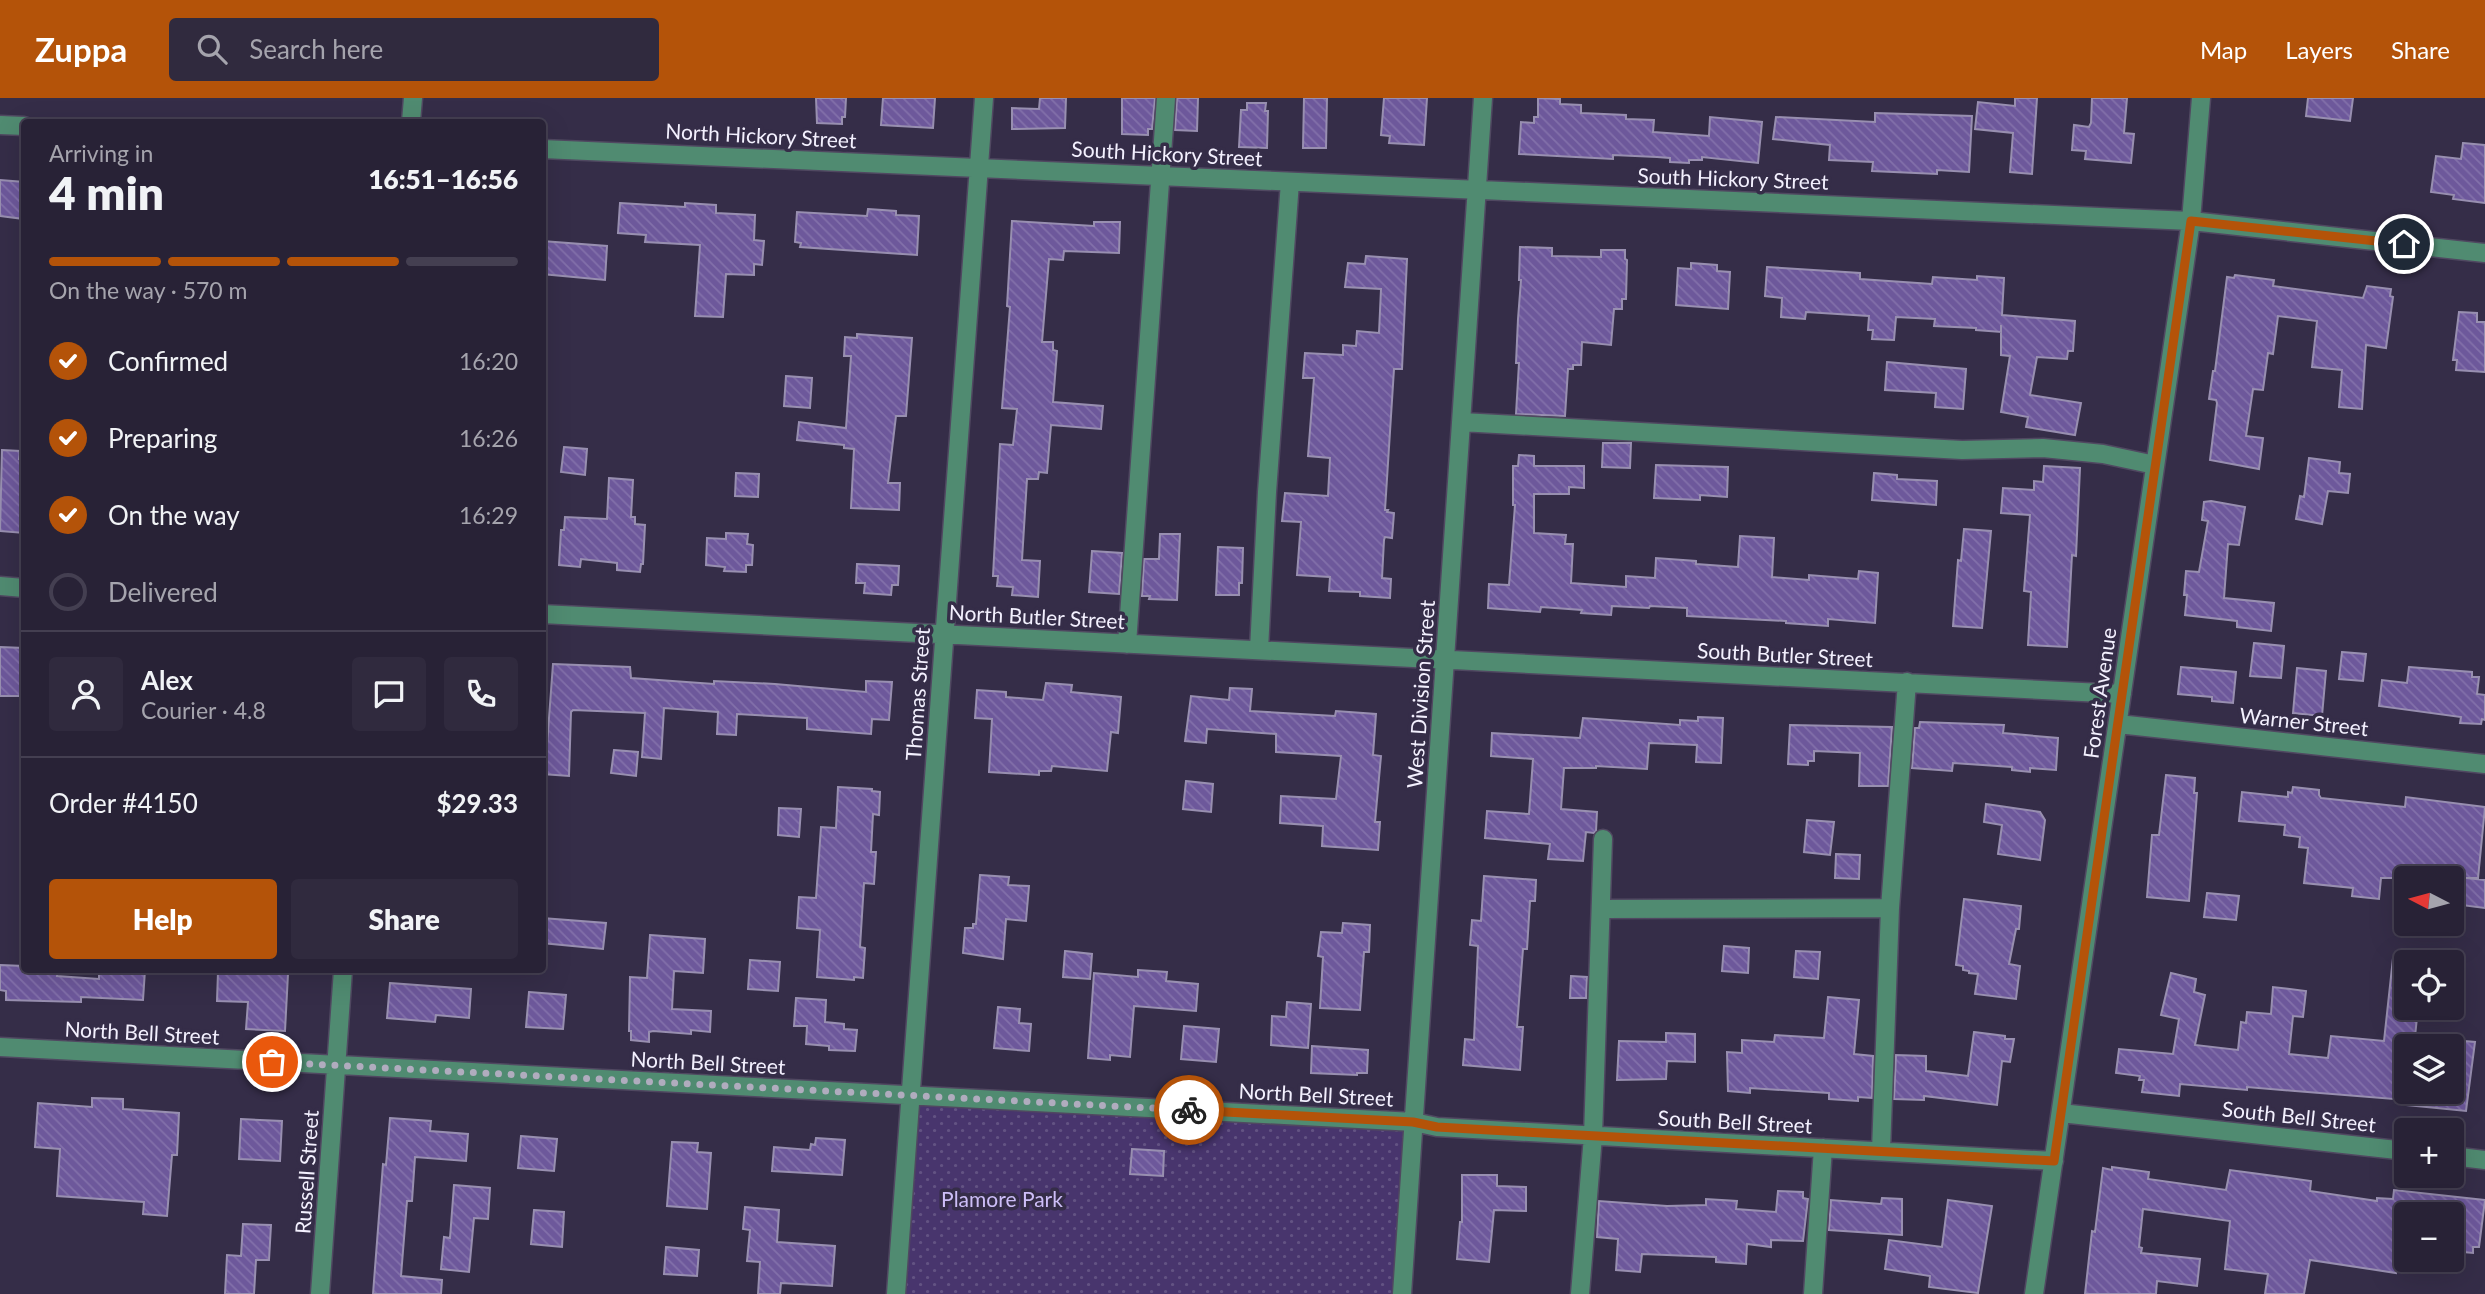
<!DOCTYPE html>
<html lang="en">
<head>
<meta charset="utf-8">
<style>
	body { margin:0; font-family:Lato,sans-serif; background:#302a3e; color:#f1f3f6; height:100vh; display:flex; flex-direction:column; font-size:26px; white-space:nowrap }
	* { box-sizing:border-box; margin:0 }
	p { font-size:23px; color:#a5a4ad }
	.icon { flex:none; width:38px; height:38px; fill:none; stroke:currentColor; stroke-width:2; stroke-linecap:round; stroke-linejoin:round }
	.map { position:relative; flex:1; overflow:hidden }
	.panel { position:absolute; left:21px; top:21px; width:525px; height:854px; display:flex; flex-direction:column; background:#282236; border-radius:7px; box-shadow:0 7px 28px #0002,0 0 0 2px #443f51 }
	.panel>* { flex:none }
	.needle { width:46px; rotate:276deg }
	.tools { position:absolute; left:2394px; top:768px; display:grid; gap:14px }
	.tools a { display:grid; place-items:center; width:70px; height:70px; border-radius:7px; background:#282236; box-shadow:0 7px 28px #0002,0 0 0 2px #443f51; font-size:35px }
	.pin { position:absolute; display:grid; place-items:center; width:60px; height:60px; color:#fff; margin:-30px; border:4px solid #fff; border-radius:50%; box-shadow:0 2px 7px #0007 }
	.courier { position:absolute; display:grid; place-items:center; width:70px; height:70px; margin:-35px; border:5px solid #b45309; border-radius:50%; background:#fff; color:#222; box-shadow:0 2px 9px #0007 }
	.headline em { font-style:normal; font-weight:800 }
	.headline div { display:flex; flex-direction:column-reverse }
	.headline { display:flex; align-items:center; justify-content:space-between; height:119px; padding:0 28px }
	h1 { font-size:46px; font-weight:800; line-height:52px }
	.bar { display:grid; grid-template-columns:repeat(4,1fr); gap:10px 7px; align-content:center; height:84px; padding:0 28px }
	.bar i { height:9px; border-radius:5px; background:#443f51 }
	.bar .active { background:#b45309 }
	.bar p { grid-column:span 4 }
	.line { display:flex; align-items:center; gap:18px; padding:0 28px; border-top:2px solid #443f51 }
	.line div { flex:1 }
	.round { display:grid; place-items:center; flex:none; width:74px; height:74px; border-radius:7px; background:#302a3e }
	ol { padding:0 28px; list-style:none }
	li { display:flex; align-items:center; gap:21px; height:77px }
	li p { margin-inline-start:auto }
	li .icon { padding:7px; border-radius:50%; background:#b45309; color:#fff; stroke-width:4 }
	li:last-child { color:#a5a4ad }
	li i { width:38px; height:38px; border:4px solid #443f51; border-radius:50% }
	.button { display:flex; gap:14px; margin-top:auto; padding:14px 28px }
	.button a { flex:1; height:80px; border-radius:7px; background:#b45309; color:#fff; font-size:28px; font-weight:800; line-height:80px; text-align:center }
	.button a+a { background:#302a3e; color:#f1f3f6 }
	header { display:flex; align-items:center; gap:42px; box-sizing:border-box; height:98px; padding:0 35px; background:#b45309; color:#fff }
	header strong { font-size:33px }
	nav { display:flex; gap:38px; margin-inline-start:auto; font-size:24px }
	.search { width:490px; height:63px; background:#302a3e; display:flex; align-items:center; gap:18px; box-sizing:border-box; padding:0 24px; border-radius:7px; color:#a5a4ad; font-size:26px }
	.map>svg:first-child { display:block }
	.park { fill:url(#park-dots) }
	.building { fill:url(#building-back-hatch); stroke:#988fb0; stroke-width:2 }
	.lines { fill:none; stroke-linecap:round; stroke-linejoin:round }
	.minor-casing { stroke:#504861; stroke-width:21 }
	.minor { stroke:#508b71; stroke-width:18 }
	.done { stroke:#b0acbe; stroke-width:7; stroke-dasharray:0 12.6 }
	.route { stroke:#b45309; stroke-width:9 }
	.labels { text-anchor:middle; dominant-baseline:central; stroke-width:7; stroke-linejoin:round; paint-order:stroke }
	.street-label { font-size:21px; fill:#f3f0fe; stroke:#352d48 }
	.park-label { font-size:21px; fill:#cdbef7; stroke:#352d48 }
</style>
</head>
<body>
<header>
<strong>Zuppa</strong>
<div class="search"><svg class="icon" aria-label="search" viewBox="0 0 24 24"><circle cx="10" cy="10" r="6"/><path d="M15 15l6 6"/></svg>Search here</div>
<nav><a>Map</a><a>Layers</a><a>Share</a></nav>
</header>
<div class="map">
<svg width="2485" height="1196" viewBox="0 0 2485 1196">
	<defs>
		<pattern id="park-dots" width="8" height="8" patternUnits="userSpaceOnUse" patternTransform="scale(1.75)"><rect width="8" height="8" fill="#48356d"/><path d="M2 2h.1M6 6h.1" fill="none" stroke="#635383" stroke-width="1.8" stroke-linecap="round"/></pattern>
		<pattern id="building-back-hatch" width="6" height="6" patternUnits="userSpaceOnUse" patternTransform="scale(1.75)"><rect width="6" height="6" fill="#6d589b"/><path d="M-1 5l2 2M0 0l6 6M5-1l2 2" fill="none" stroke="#8270aa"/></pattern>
	</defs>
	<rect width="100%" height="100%" fill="#352d48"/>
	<path class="park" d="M910 998 1414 1024 1402 1196H896Z"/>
	<path class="building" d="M816 0H846L845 19H842V26L817 25Z
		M883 0H935L933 30 881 27Z
		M1040 0H1066L1065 30 1012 31V10L1039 11Z
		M1122 0H1155L1152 31H1148V37L1122 36Z
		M1177 0H1198L1197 33 1175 32Z
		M1304 0H1327L1326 50H1303Z
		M1384 0H1427L1424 47 1389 45 1390 38 1381 37Z
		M1538 0 1560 1V6L1581 7V15L1626 17V21L1654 22 1653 34 1709 38 1710 19 1762 24 1758 65 1702 59V62H1689V65L1670 64V60L1657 59 1613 57V61L1519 56 1521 24 1534 25V19H1538Z
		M2015 0H2037L2032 76 2010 74 2013 35 1975 31 1978 4 2015 8Z
		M2092 0H2127L2124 35 2134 36 2131 65 2085 61 2086 53 2072 52 2074 27 2089 29 2091 25Z
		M2308 0H2353L2350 23 2306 18Z
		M1247 5H1266L1265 13H1268L1267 50 1239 49 1241 12H1247Z
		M1875 15 1972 18 1969 74 1937 72V76L1872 73 1873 64 1829 62 1830 47 1773 41 1776 19 1875 24Z
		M2463 45 2485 47V105L2453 101 2454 97 2431 94 2436 58 2461 61Z
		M0 82 24 84V121L0 118Z
		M620 105 685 109V105L716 107V115L755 117 754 142 764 143 762 167 754 166V177L726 176 723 219 695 218 700 147 645 144 646 137 618 135Z
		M868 111 896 113V117L919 118 917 157 800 149 801 145 795 144 797 114 867 118Z
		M1012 123 1094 128V124H1120L1119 155 1064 153 1063 162 1049 161 1042 244H1053V252L1057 253 1053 304 1103 308 1101 331 1051 327 1047 375 1039 374 1038 381H1027L1022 462 1040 463 1038 499 1012 497 1013 489 997 488 998 478H993L1000 346 1013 347 1017 311 1002 310 1010 209 1007 208Z
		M542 143 607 148 605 182 542 176Z
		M1520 149 1552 150V158L1601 159V152H1625V161L1627 162 1626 201H1622V211H1614L1611 247 1582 244 1581 267H1573V271H1568L1565 318 1516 316 1519 265H1516L1518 221 1521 182H1519Z
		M1366 158 1407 161 1402 271H1394L1385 412H1388L1387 414 1394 415 1392 440 1385 439 1384 442 1382 480 1391 481 1390 500 1360 498V494L1329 493 1330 479 1297 477 1301 424 1282 423 1285 395 1328 398 1330 360 1308 358 1314 280H1303L1305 255 1343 257V247L1356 248 1357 233 1379 235 1381 191 1345 189 1348 165 1365 166Z
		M1691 165 1717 167V173L1730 174 1728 211 1676 207 1678 170 1691 171Z
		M1767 169 1860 175V181L1932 186 1933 179 1977 182V178L2004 180 2002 217 2075 223 2073 253H2068L2067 261 2037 259 2030 297 2081 305 2075 337 2026 329 2028 319 2001 314 2010 258 2001 257V227V234L1976 232V230L1934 228 1935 221 1896 219 1894 242 1872 241 1873 232H1868L1869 218 1806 214 1805 221 1781 219 1782 200 1765 198Z
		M2235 177 2274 182 2273 188 2363 200 2367 188 2391 191 2390 198 2393 199 2386 250 2366 247 2362 311 2339 309 2342 272 2312 269 2317 223 2278 218 2273 256 2268 255 2263 292 2253 291 2246 338 2263 340 2259 371 2210 362 2217 305 2216 302 2209 301 2213 273H2215L2227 179 2234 180Z
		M2459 214 2477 215V224H2485V274L2456 272 2457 262H2453Z
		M857 236 912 240 906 318H896L888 385H900L899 412 851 410 854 351 844 350V347L797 342 799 324 846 330 851 258H844L845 239 857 240Z
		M1887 264 1966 271 1963 311 1935 309 1936 295 1885 292Z
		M786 278 812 280 810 310 784 308Z
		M1603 345H1631L1630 370 1602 369Z
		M564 349 587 351 585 377 561 374Z
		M2 352 20 353 19 361H24V435L0 433Z
		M1519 357 1534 358V368H1584V390L1569 389V396H1534V435L1566 437 1565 446H1573L1571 485 1626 489V478L1655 480 1656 460 1696 463V466L1738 469 1740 438 1774 440 1772 479 1809 482V477L1858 481 1859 473 1878 475 1875 525 1828 521V528L1786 525V523L1687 518V510L1650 508 1649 510 1612 508 1611 517 1581 515 1582 512 1541 509 1540 514 1488 510 1489 486 1509 487 1515 407H1513V368H1518Z
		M2309 360 2340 364 2339 375 2350 376 2348 395 2328 393 2322 426 2296 421 2300 398 2304 399Z
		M1656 367 1728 369 1727 399 1700 397V402L1654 400Z
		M2044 368 2080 370 2076 458 2072 457 2067 549 2028 547 2031 494 2024 493 2030 417 2001 415 2003 390 2034 392V383L2043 384Z
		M736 375 759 376 758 399 735 398Z
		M1874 375 1897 377V381L1937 383 1936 407 1872 402Z
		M609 380 633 382 631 419H635V426L645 427 643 466H641L640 474 617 472V465L581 461 580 469 559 467 561 432H564L565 419 607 421Z
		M2211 403 2245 409 2239 447 2228 446 2224 500 2274 505 2271 533 2237 529V523L2185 517 2187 497H2184L2186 473 2199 474 2208 423 2202 422 2204 404Z
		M1964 431 1991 433 1982 530 1953 528 1958 462 1961 463Z
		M726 435 748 436 747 446 753 447 752 467H746V474L724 473 725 469 706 467 707 440 726 441Z
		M1160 436H1180L1177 502 1149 501 1150 498H1142L1144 461H1159Z
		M1218 449 1243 450 1242 485H1239V497H1216Z
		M1092 453 1122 455 1119 496 1089 494Z
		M857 466 899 468 898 487H892L891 497 864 495 865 485H856Z
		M2254 545 2284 548 2281 580 2250 578Z
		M0 549 24 550V598H0Z
		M2342 554 2366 556 2363 583 2339 581Z
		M553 566 630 569 631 580 714 586V583L775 586 866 594V583L892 584 889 622 872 621 871 636 807 631V620L737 616 736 637 717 636 718 614 664 610 661 661 642 659 645 615 573 612 571 614 569 678 542 676V646L547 647Z
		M2181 569 2236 574 2233 605 2212 603V599L2178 596Z
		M2409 569 2472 574V579H2479L2477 596 2485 597V622L2482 621 2481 626 2460 625 2461 619 2379 608 2382 582 2407 585Z
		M2297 570 2326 573 2322 618 2293 615Z
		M1046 585 1072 587 1071 594 1121 599 1118 635 1111 634 1107 673 1052 668 1051 673H1039V677L989 674 992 621 975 620 977 592 1006 594V599L1043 602Z
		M1230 590 1252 591 1250 613 1335 618 1336 613 1376 616 1373 657 1381 658 1375 724H1380L1378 752 1322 748 1323 728 1280 725 1281 698 1336 701 1341 658 1276 654V636L1207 631 1206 645 1185 643 1191 598 1229 602Z
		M1698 619 1723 620 1721 665 1696 664 1697 647 1649 645 1647 671 1596 668V670H1564L1561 711 1597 714 1596 733 1594 735 1586 734 1583 763 1548 761 1550 746 1485 740 1487 713 1529 716 1533 661 1491 658 1492 635 1580 640 1583 620 1680 627V622L1698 623Z
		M1920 624 2004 627 2003 635 2058 640 2056 672 2030 670V674L2012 672V669L1953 665 1952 673 1912 670 1915 630H1919Z
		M1790 627 1892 629 1888 688H1859L1860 655 1814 653V663H1808V667L1788 666Z
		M614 652 638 654 636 678 611 675Z
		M2166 677 2195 680 2194 695H2197L2189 803 2147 799 2152 737H2159Z
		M1186 683 1213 686 1211 714 1183 711Z
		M838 689 872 691V693L880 694 879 717 873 716 871 754H876L874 786 864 785 860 849 865 850 863 880 854 879V882L817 879 820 832 797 830 799 799 816 800 821 729 836 730Z
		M2293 689 2319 692V697L2321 700 2405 709 2406 699 2485 709 2478 780H2466L2485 782V810L2461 807 2464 780H2381L2379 801 2352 798 2353 790 2304 785 2308 750 2299 749 2300 739 2284 737 2285 727 2239 723 2242 694 2288 699V694L2292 695Z
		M1986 706 2040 714 2045 722 2040 762 1998 756 2002 727 1984 724Z
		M779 710 801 711 799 739 778 737Z
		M1807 722 1834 724 1830 757 1804 754Z
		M1836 756 1860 757 1859 781 1835 780Z
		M980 777 1009 779 1008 787 1029 788 1026 823 1006 821 1003 861 963 855 965 830H973V826H976Z
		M1484 778 1536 782 1535 803H1530L1527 851H1523L1517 929H1523L1520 972 1463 967 1465 941 1474 942 1478 848 1470 847 1472 822 1481 823Z
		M2207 795 2239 798 2236 822 2204 819Z
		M1964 801 2021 808 2019 831H2016L2009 866 2020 868 2016 901 1975 896 1978 876 1969 875V873L1963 872V868L1956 867Z
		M542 820 606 825 603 851 542 845Z
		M1343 825 1370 827 1369 854H1364L1360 912 1320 910 1323 859 1318 858 1321 834 1342 835Z
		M650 837 705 841 703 875 674 873 672 911 711 913 710 934 691 932V936L653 933 649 934V944L631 942V933H629L630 879 647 880Z
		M1724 848 1749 850 1748 875 1722 873Z
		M1065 853 1092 856 1090 881 1063 879Z
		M1796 853 1820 854 1818 881 1794 879Z
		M2393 860 2406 861V910H2418L2414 948H2406V1002L2295 993 2247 989V992L2180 986 2179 998 2142 994 2144 982H2139L2140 978 2116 975 2119 951 2173 956 2179 921 2161 917 2171 875 2196 881 2194 894 2205 897 2195 947 2238 952 2241 924 2246 925 2247 914 2271 916 2273 889 2306 893 2303 919 2293 918 2289 956 2328 960 2331 938 2384 943Z
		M750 862 780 864 778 893 748 891Z
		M0 867 24 868V872H58L57 878 99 881V872H145L143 902 81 899V904L6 902V893L0 892Z
		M1138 872 1167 874 1166 883 1198 886 1196 913 1134 908 1130 959 1110 957V962L1088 960 1094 875 1138 879Z
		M218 874 288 876 285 933 246 931 248 904 217 903Z
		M1571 878 1587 879 1586 900H1570Z
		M390 885 471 891 469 920 436 917 435 924 387 920Z
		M529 894 566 897 563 931 526 929Z
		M1828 899 1859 902 1854 956 1873 958 1872 1000 1858 999V1003L1829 1001V995L1750 990V995L1728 993 1727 954 1742 955V942L1774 944 1775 937 1824 940Z
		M796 900 826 902 825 924 844 926V931L857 932 855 953 829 952V948L806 946 807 928H794Z
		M1287 904 1311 906 1308 950 1271 947 1272 918 1286 919Z
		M998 909 1020 911 1019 925 1031 926 1029 953 994 950Z
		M1184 928 1219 931 1216 964 1181 961Z
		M1974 934 2005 938V941H2014L2010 964 2002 963 1997 1007 1924 998V1002L1894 1001 1896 957 1926 958V973L1968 978Z
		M1666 935 1695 936V964L1667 963 1666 981 1617 982 1619 943 1666 944Z
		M2452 942 2475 944 2466 1013 2407 1007 2408 994H2452Z
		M1312 948 1368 952 1367 975H1357V977L1311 975Z
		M92 1000 123 1001V1011L179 1015 177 1057H172L167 1118 143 1116 144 1104 57 1098 60 1051 35 1049 38 1005 92 1009Z
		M390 1020 431 1023 430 1033 468 1036 466 1063 415 1059 412 1103H407L401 1178 442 1182 441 1196H373L383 1066 386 1067Z
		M241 1021 282 1023 280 1063 239 1061Z
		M521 1038 557 1041 554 1073 518 1070Z
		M816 1040 845 1042 842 1077 772 1073 774 1049 810 1052 811 1046 815 1047Z
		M672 1044 698 1045 697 1054 711 1055 707 1111 667 1108Z
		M1132 1051 1164 1053 1163 1078 1130 1076Z
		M2112 1069 2149 1074 2148 1081 2226 1092 2230 1072 2311 1083 2310 1093 2377 1103V1100L2393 1101 2394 1092 2485 1102 2479 1149H2473V1155L2452 1153V1116H2403L2396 1175 2310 1162 2304 1196H2265L2268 1176 2225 1171 2230 1123 2143 1111 2139 1149 2142 1150 2141 1155 2200 1161 2197 1188 2157 1183 2156 1196H2085L2092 1133 2095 1134 2103 1070 2112 1072Z
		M1462 1077H1497V1088L1526 1089V1113L1494 1112 1489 1164 1457 1161 1460 1124H1462Z
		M454 1087 490 1090 488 1121 474 1120 469 1174 441 1171 444 1139 450 1140Z
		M1778 1093 1803 1094V1100L1808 1101 1803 1143 1771 1142V1149L1747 1146 1746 1166 1716 1164V1159L1642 1156 1640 1174 1616 1172 1618 1141 1597 1139 1599 1103 1667 1108 1706 1107V1101L1737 1103 1736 1111 1776 1114Z
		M1882 1100 1902 1101V1137L1829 1132 1831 1102 1881 1106Z
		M1948 1102 1992 1108 1978 1195 1929 1189 1930 1178 1885 1171 1889 1142 1942 1149Z
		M745 1109 779 1112 777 1144 835 1148 832 1188 781 1185 780 1196H758L760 1164 747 1163 750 1132 743 1131Z
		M534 1112 564 1114 562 1149 531 1146Z
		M243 1126 271 1127 269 1162H256L254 1196H225L227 1157 241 1158Z
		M666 1149 699 1152 697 1178 664 1176Z"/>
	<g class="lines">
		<defs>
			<path id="minor" d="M411 24 413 0
				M0 27 24 28
				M542 51 2191 123 2485 155
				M1461 324 1962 352 2043 350 2103 356 2155 367
				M0 488 24 490
				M542 516 2122 596
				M1127 546 1166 0
				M1259 552 1267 394 1290 84
				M2118 626 2485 666
				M1601 811 1890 810
				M0 949 1414 1024 1437 1029 2054 1063
				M2061 1015 2406 1053
				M1881 1053 1890 810 1907 584
				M2452 1058 2485 1062
				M320 1196 343 872
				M896 1196 984 0
				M1402 1196 1483 0
				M1580 1196 1593 1038 1603 741
				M1813 1196 1823 1050
				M2034 1196 2191 123 2201 0"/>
		</defs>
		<use href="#minor" class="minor-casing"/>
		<use href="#minor" class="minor"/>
	</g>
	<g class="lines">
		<path class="done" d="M272 964 1189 1012"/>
		<path class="route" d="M1189 1012 1413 1024 1437 1029 1489 1032 2054 1063 2191 123 2404 146"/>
	</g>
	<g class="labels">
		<g class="street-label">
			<text transform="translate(761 37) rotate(3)">North Hickory Street</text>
			<text transform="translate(1167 55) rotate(3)">South Hickory Street</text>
			<text transform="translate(1733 80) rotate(2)">South Hickory Street</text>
			<text transform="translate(1037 518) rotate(3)">North Butler Street</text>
			<text transform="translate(1785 556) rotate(3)">South Butler Street</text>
			<text transform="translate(2099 595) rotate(-82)">Forest Avenue</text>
			<text transform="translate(917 596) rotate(-86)">Thomas Street</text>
			<text transform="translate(1420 596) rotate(-86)">West Division Street</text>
			<text transform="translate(2304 623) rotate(6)">Warner Street</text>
			<text transform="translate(142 934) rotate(3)">North Bell Street</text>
			<text transform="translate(708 964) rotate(3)">North Bell Street</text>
			<text transform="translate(1316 996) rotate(3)">North Bell Street</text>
			<text transform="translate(2299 1018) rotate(6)">South Bell Street</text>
			<text transform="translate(1735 1023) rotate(3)">South Bell Street</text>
			<text transform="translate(306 1074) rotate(-86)">Russell Street</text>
		</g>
		<g class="park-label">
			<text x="1002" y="1100">Plamore Park</text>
		</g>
	</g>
</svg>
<div class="tools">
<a><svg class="needle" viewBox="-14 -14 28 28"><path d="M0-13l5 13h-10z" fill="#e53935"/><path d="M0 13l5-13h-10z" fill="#a5a4ad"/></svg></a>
<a><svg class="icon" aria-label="locate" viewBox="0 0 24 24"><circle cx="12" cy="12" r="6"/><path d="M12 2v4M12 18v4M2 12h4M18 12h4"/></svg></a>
<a><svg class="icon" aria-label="layers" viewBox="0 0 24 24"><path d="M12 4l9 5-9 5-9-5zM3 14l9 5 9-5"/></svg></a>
<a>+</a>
<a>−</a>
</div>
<div class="pin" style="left:272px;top:964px;background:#ea580c"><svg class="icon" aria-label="bag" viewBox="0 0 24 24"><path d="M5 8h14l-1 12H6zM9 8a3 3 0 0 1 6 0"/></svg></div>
<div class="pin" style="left:2404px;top:146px;background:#1f2937"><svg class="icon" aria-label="home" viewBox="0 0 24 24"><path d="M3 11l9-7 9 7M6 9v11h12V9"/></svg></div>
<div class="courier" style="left:1189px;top:1012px"><svg class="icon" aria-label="bike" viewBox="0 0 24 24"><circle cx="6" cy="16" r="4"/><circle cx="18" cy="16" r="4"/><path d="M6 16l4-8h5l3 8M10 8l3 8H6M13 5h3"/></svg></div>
<section class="panel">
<div class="headline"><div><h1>4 min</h1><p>Arriving in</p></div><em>16:51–16:56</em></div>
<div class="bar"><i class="active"></i><i class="active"></i><i class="active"></i><i></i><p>On the way · 570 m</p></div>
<ol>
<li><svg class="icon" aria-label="check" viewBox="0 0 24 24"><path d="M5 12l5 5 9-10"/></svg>Confirmed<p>16:20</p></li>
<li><svg class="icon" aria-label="check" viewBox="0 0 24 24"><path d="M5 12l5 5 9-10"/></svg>Preparing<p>16:26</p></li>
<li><svg class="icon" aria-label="check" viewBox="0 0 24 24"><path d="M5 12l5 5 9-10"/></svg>On the way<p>16:29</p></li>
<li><i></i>Delivered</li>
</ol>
<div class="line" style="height:126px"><a class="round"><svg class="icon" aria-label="person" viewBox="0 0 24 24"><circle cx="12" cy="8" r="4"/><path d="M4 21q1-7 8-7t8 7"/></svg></a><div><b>Alex</b><p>Courier · 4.8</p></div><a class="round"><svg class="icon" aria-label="chat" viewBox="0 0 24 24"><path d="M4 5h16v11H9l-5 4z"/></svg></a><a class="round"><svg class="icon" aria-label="phone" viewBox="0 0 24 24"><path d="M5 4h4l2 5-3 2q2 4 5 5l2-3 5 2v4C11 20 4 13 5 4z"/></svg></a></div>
<div class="line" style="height:91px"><div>Order #4150</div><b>$29.33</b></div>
<div class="button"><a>Help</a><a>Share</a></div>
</section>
</div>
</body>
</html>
